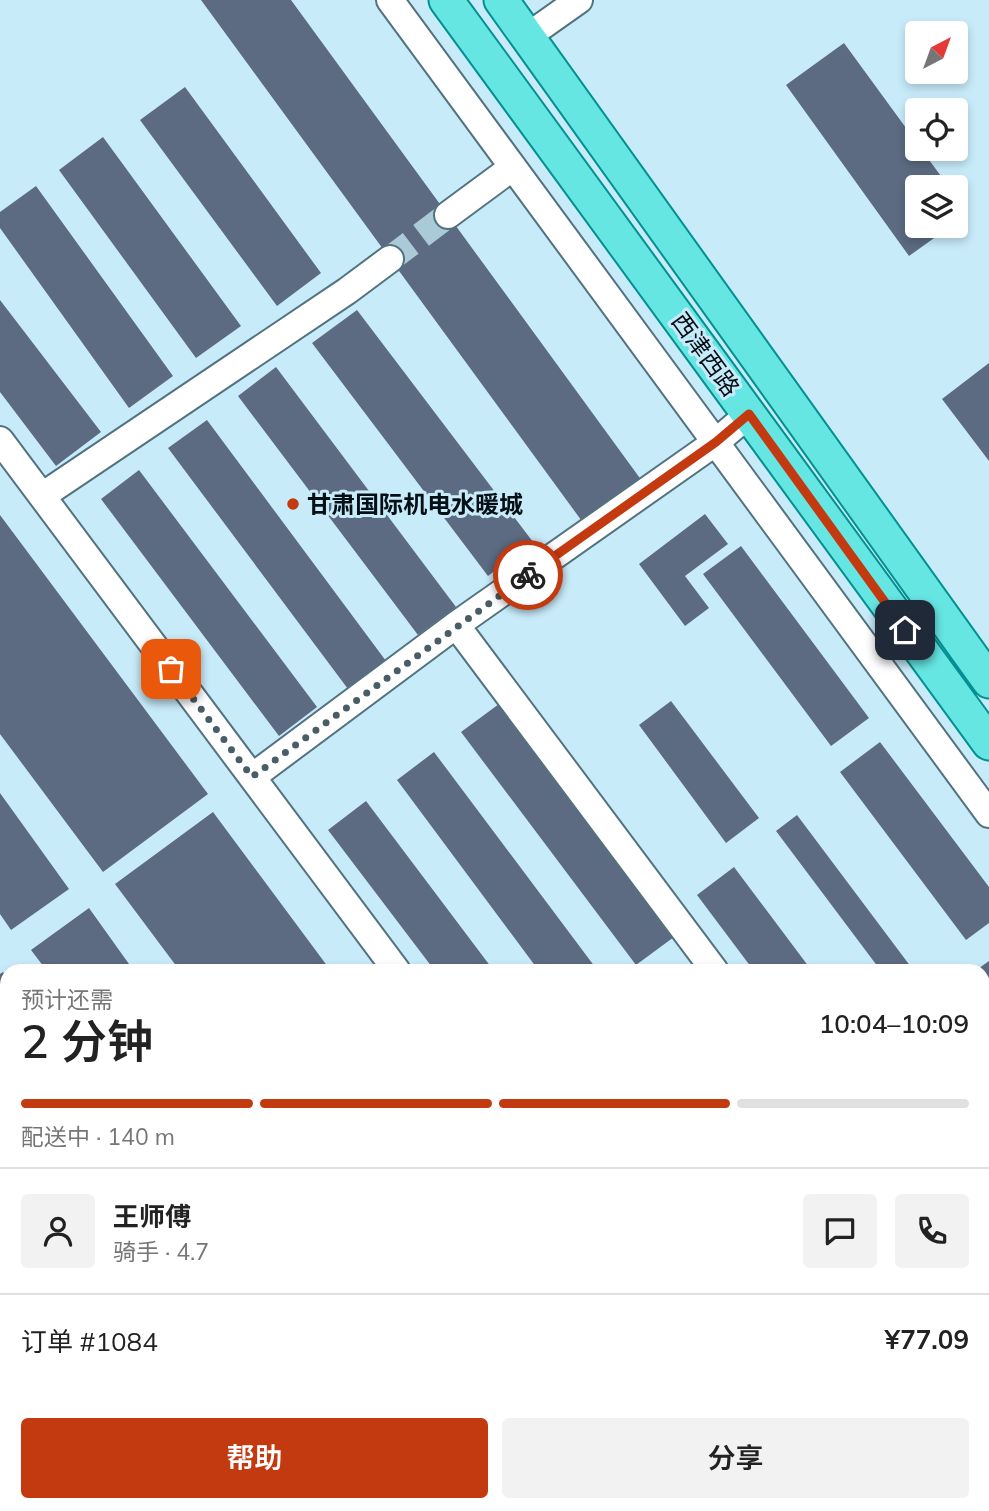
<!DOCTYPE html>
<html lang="zh">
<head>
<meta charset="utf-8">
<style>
	body { margin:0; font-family:Mulish,"Noto Sans SC",sans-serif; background:#f2f2f2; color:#222; height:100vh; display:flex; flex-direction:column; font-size:26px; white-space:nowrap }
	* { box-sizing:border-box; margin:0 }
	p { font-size:23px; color:#767676 }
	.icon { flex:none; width:38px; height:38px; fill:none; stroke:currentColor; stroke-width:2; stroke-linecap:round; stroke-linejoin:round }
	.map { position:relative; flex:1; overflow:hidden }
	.side { position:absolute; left:0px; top:964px; width:990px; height:548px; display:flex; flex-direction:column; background:#fff; border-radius:21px 21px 0 0; box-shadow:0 4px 10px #0003 }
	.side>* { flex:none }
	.needle { width:46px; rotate:41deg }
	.controls { position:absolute; left:905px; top:21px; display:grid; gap:14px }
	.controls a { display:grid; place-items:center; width:63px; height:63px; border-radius:7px; background:#fff; box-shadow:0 4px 10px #0003; font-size:35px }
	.pin { position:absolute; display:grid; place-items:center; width:60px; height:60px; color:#fff; margin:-30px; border-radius:14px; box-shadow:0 4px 10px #0006 }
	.courier { position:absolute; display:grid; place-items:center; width:70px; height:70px; margin:-35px; border:5px solid #c33a10; border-radius:50%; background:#fff; color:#222; box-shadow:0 2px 9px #0007 }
	.headline em { font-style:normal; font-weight:600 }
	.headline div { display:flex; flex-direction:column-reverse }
	.headline { display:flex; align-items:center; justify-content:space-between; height:119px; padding:0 21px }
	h1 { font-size:46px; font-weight:600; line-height:52px }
	.bar { display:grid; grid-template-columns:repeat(4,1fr); gap:10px 7px; align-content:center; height:84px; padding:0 21px }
	.bar i { height:9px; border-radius:5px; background:#e0e0e0 }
	.bar .on { background:#c33a10 }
	.bar p { grid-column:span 4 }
	.line { display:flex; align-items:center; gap:18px; padding:0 21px; border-top:2px solid #e0e0e0 }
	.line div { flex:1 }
	.round { display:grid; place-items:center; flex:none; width:74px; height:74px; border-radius:7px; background:#f2f2f2 }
	.primary-button { display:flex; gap:14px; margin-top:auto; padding:14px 21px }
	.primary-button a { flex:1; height:80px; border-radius:7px; background:#c33a10; color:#fff; font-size:28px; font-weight:600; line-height:80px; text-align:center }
	.primary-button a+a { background:#f2f2f2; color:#222 }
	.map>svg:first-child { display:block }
	.building { fill:#5c6b82 }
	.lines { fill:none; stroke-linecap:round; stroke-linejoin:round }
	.minor-tunnel { stroke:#abcad8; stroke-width:26; stroke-dasharray:26 13; stroke-linecap:butt }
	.minor-casing { stroke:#53727f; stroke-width:30 }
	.major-casing { stroke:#029090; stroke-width:37 }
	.minor { stroke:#fff; stroke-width:26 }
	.major { stroke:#66e6e3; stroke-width:33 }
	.done { stroke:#495d66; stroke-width:7; stroke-dasharray:0 12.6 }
	.route { stroke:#c33a10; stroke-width:9 }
	.poi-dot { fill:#c33a10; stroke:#c8ebfa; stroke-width:2.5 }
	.labels { text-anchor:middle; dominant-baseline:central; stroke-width:6; stroke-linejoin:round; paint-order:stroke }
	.street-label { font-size:24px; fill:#051016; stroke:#c8ebfa }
	.poi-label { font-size:24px; font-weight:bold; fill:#051016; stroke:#c8ebfa; text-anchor:start }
</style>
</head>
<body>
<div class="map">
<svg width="989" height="1511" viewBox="0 0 989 1511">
	<rect width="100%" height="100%" fill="#c8ebfa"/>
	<path class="building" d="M201 0H291L642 481 584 524Z
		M844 43 917 143V149H921L949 187H917V226H951L909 256 786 85Z
		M185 87 321 273 277 306 140 120Z
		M103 137 241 326 196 358 59 170Z
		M36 186 173 376 129 408 0 228V212Z
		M956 197 968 214 956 222Z
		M0 300 101 432 56 466 0 392Z
		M357 310 533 542 488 576 312 343Z
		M989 363V461L942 399Z
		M276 367 456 607 418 635 238 396Z
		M207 420 386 661 348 689 168 448Z
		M139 470 317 707 279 736 101 499Z
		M705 514 728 544 685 576 709 608 685 626 639 564Z
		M0 515 208 794 103 872 0 734Z
		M741 546 869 718 831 746 703 574Z
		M671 701 759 818 726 843 639 725Z
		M499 704 674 937 636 965 461 732Z
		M880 742 989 887V923L966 940 840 772Z
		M434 752 598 971H539L397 780Z
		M0 793 69 889 11 930 0 914Z
		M366 801 494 971H435L328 830Z
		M213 812 331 971H180L115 884Z
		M797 815 914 971H881L776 831Z
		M734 867 812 971H754L697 895Z
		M89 908 134 971H47L31 950Z
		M989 961V997L984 990V971H975Z
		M3 972 7 977V1082L0 1072V974Z
		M984 1064 989 1071V1115L984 1108Z
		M984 1212 989 1219V1296L984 1289Z
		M984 1351 989 1358V1437L984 1430Z
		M984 1485 989 1492V1511H944L939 1505H984Z
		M443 1505H510L514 1511H447Z
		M598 1505H651L656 1511H603Z
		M672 1505H770L774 1511H676Z
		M835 1505H894L898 1511H839Z"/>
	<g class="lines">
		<path class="minor-tunnel" d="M390 259 448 215"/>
		<defs>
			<path id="minor" d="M390 0 989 814
				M528 36 579 0
				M448 215 513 167
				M0 440 397 971
				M42 496 347 291 390 259
				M456 625 715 971
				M252 777 456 625 716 442 749 414
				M984 1330 989 1337
				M121 1505 124 1511
				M796 1505 801 1511
				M300 1511 308 1505"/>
			<path id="major" d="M446 0 989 743
				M501 0 989 681"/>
		</defs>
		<use href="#minor" class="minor-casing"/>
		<use href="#major" class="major-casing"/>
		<use href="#minor" class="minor"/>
		<use href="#major" class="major"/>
	</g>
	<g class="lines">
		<path class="done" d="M171 669 252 777 528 575"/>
		<path class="route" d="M528 575 716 442 749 414 905 630"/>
	</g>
	<circle class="poi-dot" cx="293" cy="504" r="7"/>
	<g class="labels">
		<g class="street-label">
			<text transform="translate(706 354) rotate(54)">西津西路</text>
		</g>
		<g class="poi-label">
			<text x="307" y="504">甘肃国际机电水暖城</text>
		</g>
	</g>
</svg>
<div class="controls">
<a><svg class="needle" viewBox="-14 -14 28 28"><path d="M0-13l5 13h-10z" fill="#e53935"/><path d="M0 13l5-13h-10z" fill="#767676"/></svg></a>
<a><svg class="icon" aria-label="locate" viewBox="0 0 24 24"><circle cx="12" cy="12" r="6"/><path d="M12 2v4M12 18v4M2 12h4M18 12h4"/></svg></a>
<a><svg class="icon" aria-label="layers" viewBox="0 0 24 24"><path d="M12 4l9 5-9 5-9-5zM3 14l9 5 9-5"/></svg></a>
</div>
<div class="pin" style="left:171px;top:669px;background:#ea580c"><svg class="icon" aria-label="bag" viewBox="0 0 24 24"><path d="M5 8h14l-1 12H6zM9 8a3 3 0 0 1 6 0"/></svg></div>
<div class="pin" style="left:905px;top:630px;background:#1f2937"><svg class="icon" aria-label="home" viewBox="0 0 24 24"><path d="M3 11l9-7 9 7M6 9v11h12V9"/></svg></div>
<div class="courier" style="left:528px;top:575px"><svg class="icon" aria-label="bike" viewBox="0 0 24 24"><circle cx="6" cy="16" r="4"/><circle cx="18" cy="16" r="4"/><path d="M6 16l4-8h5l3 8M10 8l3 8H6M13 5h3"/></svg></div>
<section class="side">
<div class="headline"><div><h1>2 分钟</h1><p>预计还需</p></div><em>10:04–10:09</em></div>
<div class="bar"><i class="on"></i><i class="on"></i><i class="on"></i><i></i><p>配送中 · 140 m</p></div>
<div class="line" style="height:126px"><a class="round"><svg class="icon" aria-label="person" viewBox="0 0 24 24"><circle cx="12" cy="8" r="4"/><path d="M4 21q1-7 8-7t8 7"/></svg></a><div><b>王师傅</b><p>骑手 · 4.7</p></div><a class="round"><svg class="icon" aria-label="chat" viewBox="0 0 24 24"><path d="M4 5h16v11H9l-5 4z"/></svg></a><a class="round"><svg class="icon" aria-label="phone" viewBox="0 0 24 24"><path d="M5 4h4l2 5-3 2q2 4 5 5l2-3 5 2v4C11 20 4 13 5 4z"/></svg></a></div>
<div class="line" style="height:91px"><div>订单 #1084</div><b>¥77.09</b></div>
<div class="primary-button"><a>帮助</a><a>分享</a></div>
</section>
</div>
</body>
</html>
